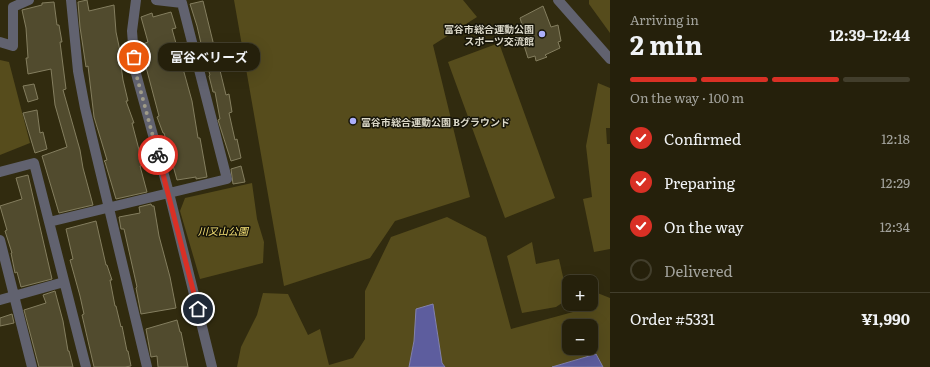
<!DOCTYPE html>
<html lang="en">
<head>
<meta charset="utf-8">
<style>
	body { margin:0; font-family:Literata,"Noto Sans JP",serif; background:#2d2814; color:#f1f3f6; height:100vh; display:flex; flex-direction:column; font-size:15px; white-space:nowrap }
	* { box-sizing:border-box; margin:0 }
	p { font-size:13px; color:#a3a39d }
	.icon { flex:none; width:22px; height:22px; fill:none; stroke:currentColor; stroke-width:2; stroke-linecap:round; stroke-linejoin:round }
	.map { position:relative; flex:1; overflow:hidden }
	.sheet { display:flex; flex-direction:column; background:#25200b; width:320px }
	.sheet>* { flex:none }
	.controls { position:absolute; left:562px; top:275px; display:grid; gap:8px }
	.controls a { display:grid; place-items:center; width:36px; height:36px; border-radius:8px; background:#25200b; box-shadow:0 4px 16px #0002,0 0 0 1px #423e2c; font-size:20px }
	.pin { position:absolute; display:grid; place-items:center; width:34px; height:34px; color:#fff; margin:-17px; border:2px solid #fff; border-radius:50%; box-shadow:0 1px 4px #0007 }
	.courier { position:absolute; display:grid; place-items:center; width:40px; height:40px; margin:-20px; border:3px solid #d93025; border-radius:50%; background:#fff; color:#222; box-shadow:0 1px 5px #0007 }
	.bubble { position:absolute; height:28px; border-radius:12px; background:#25200b; box-shadow:0 4px 16px #0002,0 0 0 1px #423e2c; font-size:13px; font-weight:700; line-height:28px; text-align:center }
	.head em { font-style:normal; font-weight:700 }
	.head div { display:flex; flex-direction:column-reverse }
	.head { display:flex; align-items:center; justify-content:space-between; height:68px; padding:0 20px }
	h1 { font-size:26px; font-weight:700; line-height:30px }
	.bar { display:grid; grid-template-columns:repeat(4,1fr); gap:6px 4px; align-content:center; height:48px; padding:0 20px }
	.bar i { height:5px; border-radius:3px; background:#423e2c }
	.bar .selected { background:#d93025 }
	.bar p { grid-column:span 4 }
	.line { display:flex; align-items:center; gap:10px; padding:0 20px; border-top:1px solid #423e2c }
	.line div { flex:1 }
	ol { padding:0 20px; list-style:none }
	li { display:flex; align-items:center; gap:12px; height:44px }
	li p { margin-inline-start:auto }
	li .icon { padding:4px; border-radius:50%; background:#d93025; color:#fff; stroke-width:4 }
	li:last-child { color:#a3a39d }
	li i { width:22px; height:22px; border:2px solid #423e2c; border-radius:50% }
	main { display:flex; flex:1; min-height:0 }
	.map>svg:first-child { display:block }
	.green { fill:#564c1c; fill-rule:evenodd }
	.water { fill:#5d5d9e; stroke:#8382ab }
	.building { fill:#514b2e; stroke:#847e5f }
	.lines { fill:none; stroke-linecap:round; stroke-linejoin:round }
	.street { stroke:#61626f; stroke-width:10 }
	.done { stroke:#a09c88; stroke-width:4; stroke-dasharray:0 7.2 }
	.route { stroke:#d93025; stroke-width:5 }
	.poi-dot { fill:#acaffb; stroke:#161408; stroke-width:1.5 }
	.labels { text-anchor:middle; dominant-baseline:central; stroke-width:3; stroke-linejoin:round; paint-order:stroke }
	.poi-label { font-size:10px; font-weight:bold; fill:#dcd9c9; stroke:#161408; text-anchor:end }
	.park-label { font-size:10px; font-style:italic; fill:#f7e276; stroke:#161408 }
</style>
</head>
<body>
<main>
<div class="map">
<svg width="610" height="367" viewBox="0 0 610 367">
	<rect width="100%" height="100%" fill="#312b0f"/>
	<path class="green" d="M234 0H463L477 17 433 45 470 197 395 221 370 258 284 286Z
		M589 0H610V33L589 4Z
		M499 43 555 198 505 218 448 62Z
		M0 60 9 62 30 143 0 155Z
		M598 83 610 88V128H606L607 144H610V249L594 252 583 199 592 197 586 146Z
		M252 183 257 219 264 242 263 263 200 279 180 211 185 198Z
		M447 217 486 237 511 329 573 312 582 304H591V296L595 292 610 298V367H603L596 354 552 367H445L442 363 433 304 414 341 409 367H237L241 347 257 315 263 293 288 294 308 335 320 329 329 365 353 358 365 339V291L391 237ZM569 326H591V348H569Z
		M532 242 536 264 559 259 568 299 556 307 522 313 507 256Z"/>
	<path class="water" d="M433 304 442 363 445 367H409L414 341 416 309Z
		M596 354 603 367H552Z"/>
	<path class="building" d="M87 0 89 11 114 5 116 32 120 51H119L123 80 128 101H126L134 123H132L143 165 140 166 147 192 116 199 105 162 104 161 107 160 94 117 88 66 86 67 80 27 78 2Z
		M203 1 226 95 229 94 232 112 229 113 235 140 237 139 241 158 231 161 218 120 220 119 215 92H213L209 76 210 75 203 52 197 26 190 4Z
		M54 2 57 25H59L62 42H60L66 89 63 90 80 150 83 168 93 205 59 213 42 156 67 147 55 105 51 69 28 74 26 58H28L26 28 22 10 42 5V3Z
		M543 6 551 27 558 25 561 41 558 42 560 48 545 55 547 57 536 61 535 56 528 58 523 42 527 41 520 18Z
		M171 12 176 28 172 29 192 101 198 138H200L207 177 196 179V177L177 180 164 133H163L157 117 159 116 146 67 149 66 143 44 148 42 141 17 152 13 153 17Z
		M34 84 38 99 28 102 23 86Z
		M37 110 40 133 43 132 47 149 35 153 23 113Z
		M241 166 245 182 233 184 231 169Z
		M28 175 52 279 21 287 17 272 15 273 11 253H12L5 231 7 230 0 206 22 199 16 178Z
		M151 204 152 206H154L159 236 170 277 176 308 141 314 136 288 137 287 124 229H121L119 217 140 213 139 207Z
		M96 221 106 265H107L112 280H110L115 306H116L121 327 122 326 127 351H128L131 366 125 367H94L82 315 84 314 80 296 70 260 73 259 66 229Z
		M55 291 63 321 68 351H69L73 367H39L24 310 46 303 43 295Z
		M12 314 14 323 0 326V318Z
		M177 320 180 332H181L188 367H158L157 356 151 357 146 329Z"/>
	<g class="lines">
		<path class="street" d="M71 0 78 71 85 108 147 367
			M136 0 132 31 135 70 169 193 212 367
			M558 0 610 59
			M0 42 13 46V7L29 0
			M0 172 34 163 86 367
			M49 222 227 179 182 3 156 0
			M0 240 32 367
			M0 300 64 282"/>
	</g>
	<g class="lines">
		<path class="done" d="M134 57 135 70 158 155"/>
		<path class="route" d="M158 155 198 309"/>
	</g>
	<g class="poi-dot">
		<circle cx="542" cy="34" r="4"/>
		<circle cx="353" cy="121" r="4"/>
	</g>
	<g class="labels">
		<g class="poi-label">
			<text x="534" y="28">富谷市総合運動公園<tspan x="534" dy="12">スポーツ交流館</tspan></text>
			<text x="361" y="121" text-anchor="start">富谷市総合運動公園 Bグラウンド</text>
		</g>
		<g class="park-label">
			<text x="223" y="230">川又山公園</text>
		</g>
	</g>
</svg>
<div class="controls">
<a>+</a>
<a>−</a>
</div>
<div class="pin" style="left:134px;top:57px;background:#ea580c"><svg class="icon" aria-label="bag" viewBox="0 0 24 24"><path d="M5 8h14l-1 12H6zM9 8a3 3 0 0 1 6 0"/></svg></div>
<div class="pin" style="left:198px;top:309px;background:#1f2937"><svg class="icon" aria-label="home" viewBox="0 0 24 24"><path d="M3 11l9-7 9 7M6 9v11h12V9"/></svg></div>
<div class="courier" style="left:158px;top:155px"><svg class="icon" aria-label="bike" viewBox="0 0 24 24"><circle cx="6" cy="16" r="4"/><circle cx="18" cy="16" r="4"/><path d="M6 16l4-8h5l3 8M10 8l3 8H6M13 5h3"/></svg></div>
<div class="bubble" style="left:158px;top:43px;width:102px">富谷ベリーズ</div>
</div>
<section class="sheet">
<div class="head"><div><h1>2 min</h1><p>Arriving in</p></div><em>12:39–12:44</em></div>
<div class="bar"><i class="selected"></i><i class="selected"></i><i class="selected"></i><i></i><p>On the way · 100 m</p></div>
<ol>
<li><svg class="icon" aria-label="check" viewBox="0 0 24 24"><path d="M5 12l5 5 9-10"/></svg>Confirmed<p>12:18</p></li>
<li><svg class="icon" aria-label="check" viewBox="0 0 24 24"><path d="M5 12l5 5 9-10"/></svg>Preparing<p>12:29</p></li>
<li><svg class="icon" aria-label="check" viewBox="0 0 24 24"><path d="M5 12l5 5 9-10"/></svg>On the way<p>12:34</p></li>
<li><i></i>Delivered</li>
</ol>
<div class="line" style="height:52px"><div>Order #5331</div><b>¥1,990</b></div>
</section>
</main>
</body>
</html>
